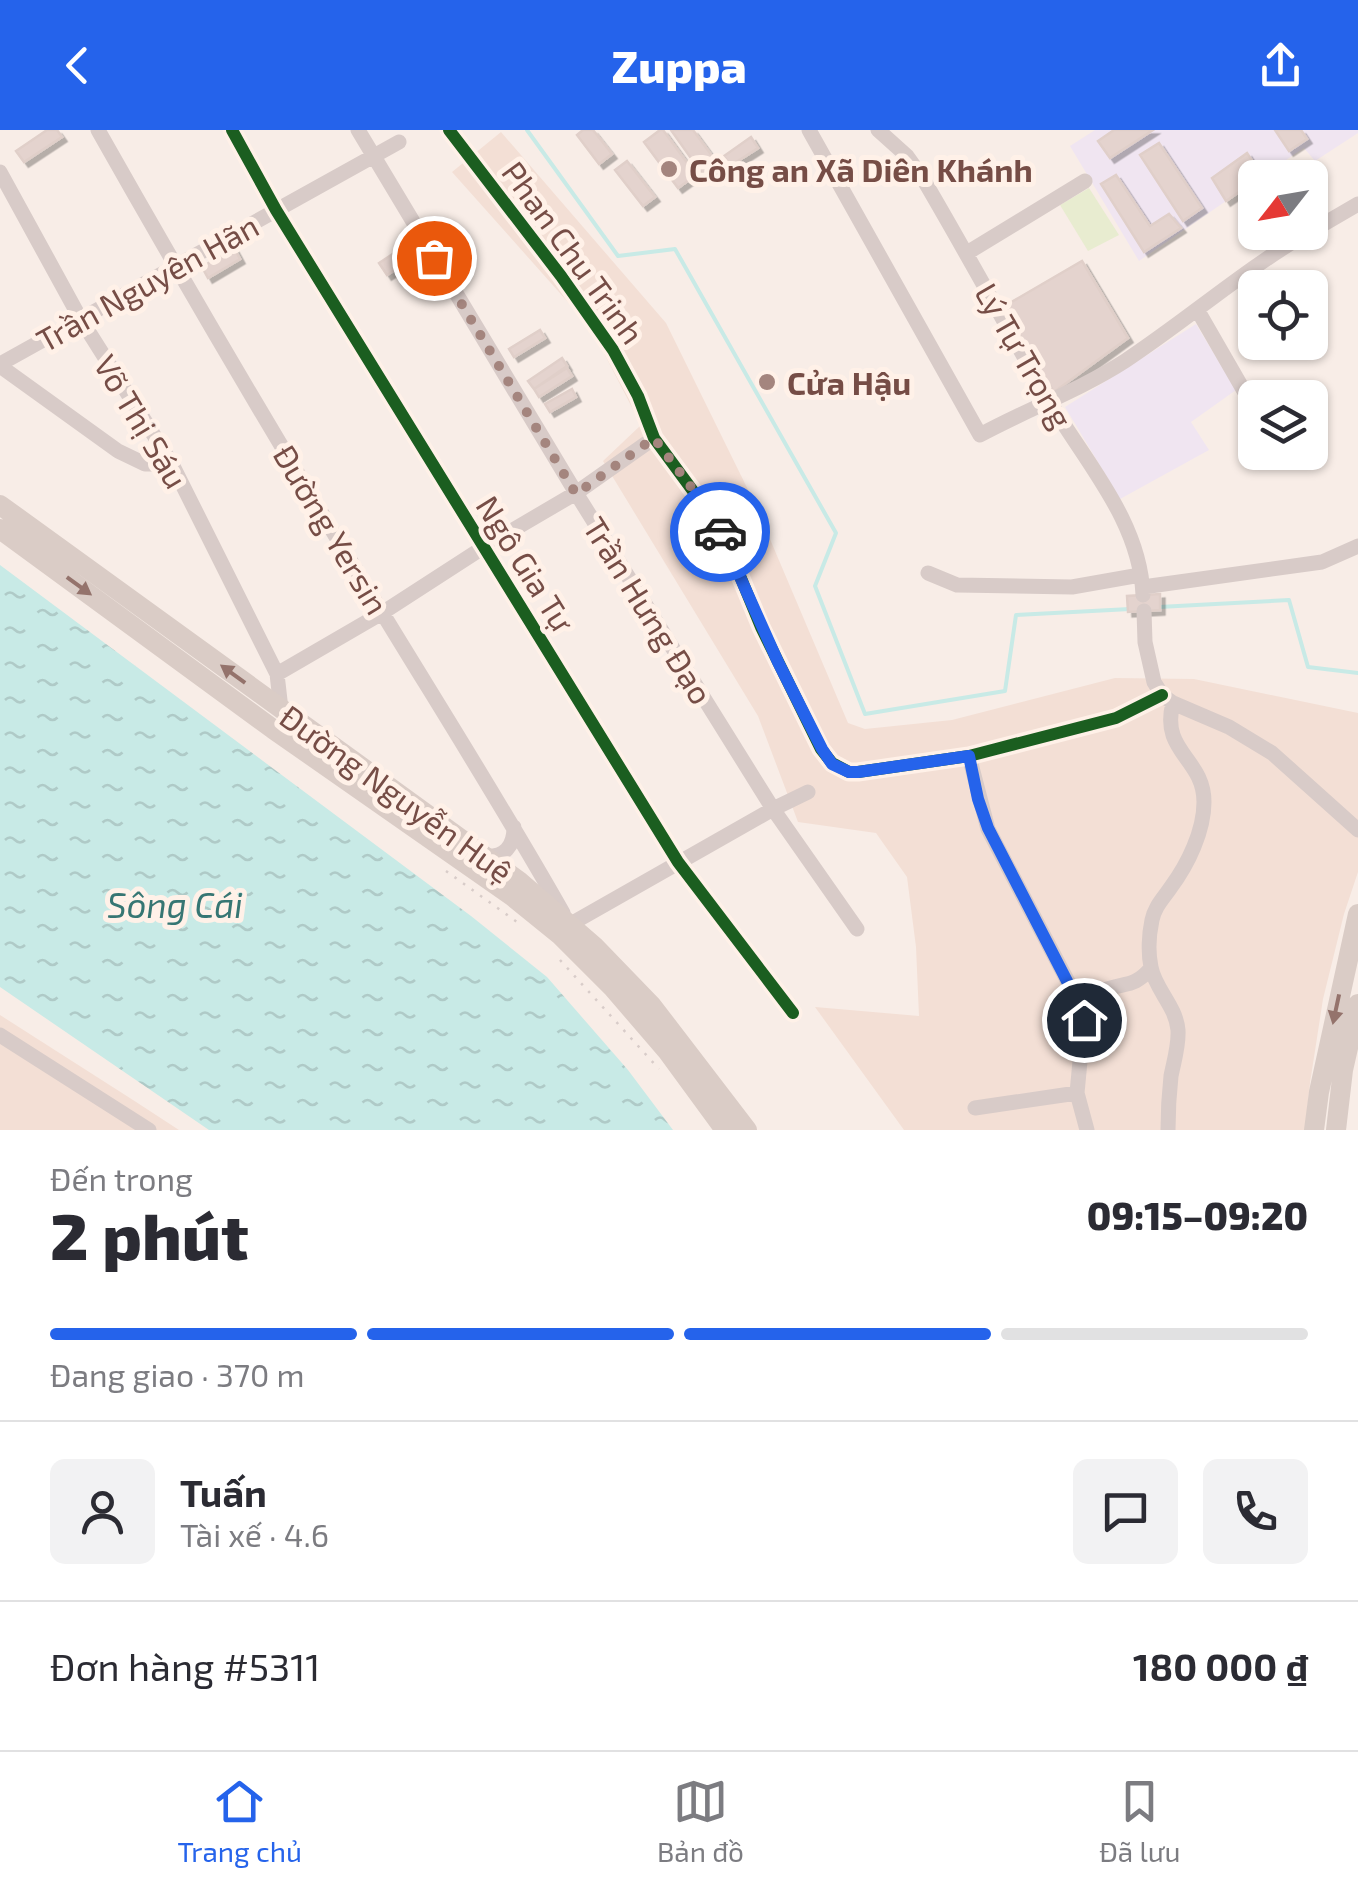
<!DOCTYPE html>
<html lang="vi">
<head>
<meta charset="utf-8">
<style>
	body { margin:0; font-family:"Exo 2",sans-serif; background:#f2f2f3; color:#2b2b33; height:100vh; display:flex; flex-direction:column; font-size:38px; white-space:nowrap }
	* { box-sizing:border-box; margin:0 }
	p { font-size:32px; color:#7c7c81 }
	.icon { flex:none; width:55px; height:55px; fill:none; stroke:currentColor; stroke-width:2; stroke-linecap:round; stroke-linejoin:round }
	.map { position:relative; height:1000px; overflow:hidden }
	.drawer { display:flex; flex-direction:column; background:#fff; flex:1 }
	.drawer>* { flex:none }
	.needle { width:65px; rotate:239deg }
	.fabs { position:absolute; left:1238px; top:30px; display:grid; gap:20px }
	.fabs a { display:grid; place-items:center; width:90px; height:90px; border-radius:15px; background:#fff; box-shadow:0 2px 8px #0004; font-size:50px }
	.pin { position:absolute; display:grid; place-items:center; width:85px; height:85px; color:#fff; margin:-42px; border:5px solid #fff; border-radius:50%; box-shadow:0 2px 10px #0007 }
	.courier { position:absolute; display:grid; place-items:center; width:100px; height:100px; margin:-50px; border:8px solid #2563eb; border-radius:50%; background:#fff; color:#222; box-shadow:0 2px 12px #0007 }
	.summary em { font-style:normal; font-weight:800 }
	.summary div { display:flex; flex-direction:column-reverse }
	.summary { display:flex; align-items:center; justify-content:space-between; height:170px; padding:0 50px }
	h1 { font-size:65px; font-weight:800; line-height:75px }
	.bar { display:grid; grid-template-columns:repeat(4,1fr); gap:15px 10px; align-content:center; height:120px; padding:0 50px }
	.bar i { height:12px; border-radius:8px; background:#e1e1e2 }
	.bar .selected { background:#2563eb }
	.bar p { grid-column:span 4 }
	.line { display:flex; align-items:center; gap:25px; padding:0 50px; border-top:2px solid #e1e1e2 }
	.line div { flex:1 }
	.round { display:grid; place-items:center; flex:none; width:105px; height:105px; border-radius:15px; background:#f2f2f3 }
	header { display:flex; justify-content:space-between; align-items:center; height:130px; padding:0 50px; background:#2563eb; color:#fff; font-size:45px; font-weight:800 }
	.tabs { display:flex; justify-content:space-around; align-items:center; height:140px; border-top:2px solid #e1e1e2; background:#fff; font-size:28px; color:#7c7c81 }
	.tabs a { display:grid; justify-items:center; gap:5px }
	.tabs .selected { color:#2563eb }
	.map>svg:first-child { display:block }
	.residential { fill:#f3dfd5 }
	.education { fill:#f0e5f1 }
	.garden { fill:#e8ecd0 }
	.water { fill:url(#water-ripples) }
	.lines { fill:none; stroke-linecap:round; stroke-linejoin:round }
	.stream { stroke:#c8eae6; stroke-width:4 }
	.building { fill:#e4d3ce; stroke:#e0cfc9; stroke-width:2.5; filter:url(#shadow) }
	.path { stroke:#d8ccc9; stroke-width:2.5; stroke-dasharray:2.5 8; stroke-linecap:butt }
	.minor { stroke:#d8cbc8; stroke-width:15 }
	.major { stroke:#daccc6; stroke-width:20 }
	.cycleway-casing { stroke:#fff1e8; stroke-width:19 }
	.cycleway { stroke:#1b5e20; stroke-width:12 }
	.oneway { fill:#94736c }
	.done { stroke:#a4857e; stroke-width:10; stroke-dasharray:0 18 }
	.route { stroke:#2563eb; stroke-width:12 }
	.poi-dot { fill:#a4857e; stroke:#fff1e8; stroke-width:4 }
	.labels { text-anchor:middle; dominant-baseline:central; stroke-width:10; stroke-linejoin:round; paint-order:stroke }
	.poi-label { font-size:32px; font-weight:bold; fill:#764d46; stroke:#fff1e8; text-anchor:start }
	.street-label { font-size:32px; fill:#764d46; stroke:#fff1e8 }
	.water-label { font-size:35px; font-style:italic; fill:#367673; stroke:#fff1e8 }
</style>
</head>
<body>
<header><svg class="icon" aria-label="back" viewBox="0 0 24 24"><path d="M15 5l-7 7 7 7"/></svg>Zuppa<svg class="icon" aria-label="share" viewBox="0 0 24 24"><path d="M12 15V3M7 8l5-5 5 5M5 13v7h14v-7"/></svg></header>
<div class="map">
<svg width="1358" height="1000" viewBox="0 0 1358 1000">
	<defs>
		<pattern id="water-ripples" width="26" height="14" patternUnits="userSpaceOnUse" patternTransform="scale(2.5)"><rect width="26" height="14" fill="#c8eae6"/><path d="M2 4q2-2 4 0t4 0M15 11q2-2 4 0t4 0" fill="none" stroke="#afcac7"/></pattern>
		<filter id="shadow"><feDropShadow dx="4.5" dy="4.5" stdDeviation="0" flood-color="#0004"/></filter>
	</defs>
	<rect width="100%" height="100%" fill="#f8ede7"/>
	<path class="residential" d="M501 2 666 193 756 376 848 593 865 599 952 590 1115 548 1194 549 1358 583V742L1344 784 1323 869 1310 953 1305 1000H904L815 877 919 886 916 817 907 747 876 703 798 692 758 586 603 331 641 295 591 198 452 42Z
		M0 885 133 970 179 1000H0Z"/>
	<path class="education" d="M1095 0H1358V3L1315 31 1304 18 1260 47 1255 48V51L1139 131 1070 16Z
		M1196 194 1236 260 1191 292 1209 320 1120 369 1065 277Z"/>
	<path class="garden" d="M1089 58 1119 105 1088 121 1060 75Z"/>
	<path class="water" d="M0 435 471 786 547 847 628 940 673 1000H209L0 857Z"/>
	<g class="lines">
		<path class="stream" d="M527 0 618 126 675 119 836 403 815 456 865 584 1005 561 1016 485 1130 479
			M1159 477 1289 470 1308 537 1358 543"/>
	</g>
	<path class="building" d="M47 0H57L62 7 24 32 16 21Z
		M583 0H593L612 24 599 34 577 5Z
		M660 0H663L696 45 678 58 644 12Z
		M671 0H693L718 34 703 45Z
		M1114 0H1153L1110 28 1098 11Z
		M1275 0H1301L1307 9 1289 21Z
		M751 7 758 18 730 36 724 26Z
		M1159 13 1202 78 1183 91 1140 25Z
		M1247 23 1262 46 1255 48V51L1226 71 1212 48Z
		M627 31 655 67 643 76 615 40Z
		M1116 45 1150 96 1169 84 1181 98 1144 122 1101 54Z
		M414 110 422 122 387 145 379 133Z
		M234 118 240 129 208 148 202 137Z
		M1082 131 1128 208 1054 262 1003 177Z
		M540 200 545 208 514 227 509 219Z
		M562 228 567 236 534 259 528 251Z
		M567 238 572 246 539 267 534 259Z
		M572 259 576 267 550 282 545 274Z
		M1160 464V480L1128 482 1127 466Z"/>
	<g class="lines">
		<path class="path" d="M446 741 517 792
			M560 830 659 939"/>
		<path class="minor" d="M98 0C190 163 285 324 383 484 444 584 506 682 563 783
			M232 0 276 80 678 732 793 883
			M358 0 576 363 773 679 857 799
			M449 0 561 146 613 220 638 266 654 308 693 361 726 412 761 497 821 619 832 633 849 642H858L969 626 996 619 1116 588 1162 565
			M809 0 980 305C1028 279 1080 260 1125 231 1187 190 1244 140 1309 102
			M878 0 907 26 922 47C965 120 1005 194 1047 267 1083 330 1140 389 1143 465
			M0 42 80 188 172 334 277 544 281 579
			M1310 102 1358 74
			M967 123 1085 51
			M1198 181 1255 280
			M0 234 399 12
			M0 236 118 321 145 334H172
			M928 443 957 455 1072 457 1140 445
			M1143 457 1322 432 1358 416
			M1144 481 1145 512 1154 552 1162 565 1173 573 1229 597 1272 623 1358 700
			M277 544 382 483 484 417 576 363 654 308
			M969 626 988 699 1078 871 1081 873C1089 870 1096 863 1104 860 1125 852 1134 858 1151 838
			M484 726C505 728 514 716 514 697
			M563 802 569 795 773 679 808 662
			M1081 873 1084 889 1077 963 1087 1000
			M0 905 149 1000
			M975 978 1077 963
			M1168 1000C1168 982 1169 964 1171 946 1174 931 1179 915 1178 900 1176 876 1155 859 1151 837 1148 823 1149 804 1152 790 1155 776 1163 769 1171 757 1188 734 1204 701 1204 672 1204 628 1160 622 1173 573"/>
		<path class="major" d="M0 375 519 751 594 816 652 876 747 1000
			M0 399 273 599 512 766 560 805 613 858 668 922 725 1000
			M1314 1000 1319 962 1358 784
			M1336 1000 1343 940 1358 874"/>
		<defs>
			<path id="cycleway" d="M232 0 276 80 678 732 793 883
				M449 0 561 146 613 220 638 266 654 308 693 361 726 412 761 497 821 619 832 633 849 642H858L969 626 996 619 1116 588 1162 565"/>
		</defs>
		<use href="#cycleway" class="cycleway-casing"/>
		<use href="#cycleway" class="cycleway"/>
	</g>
	<defs><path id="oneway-solid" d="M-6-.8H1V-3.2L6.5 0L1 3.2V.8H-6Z" transform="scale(2.5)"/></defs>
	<g class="oneway">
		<use href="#oneway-solid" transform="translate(79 456) rotate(36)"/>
		<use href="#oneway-solid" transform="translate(233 544) rotate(-144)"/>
		<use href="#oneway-solid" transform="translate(1336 879) rotate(102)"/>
	</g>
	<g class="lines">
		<path class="done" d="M434 128 576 364 654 308 694 361 720 402"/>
		<path class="route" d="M720 402 778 532 822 619 832 634 849 642H858L969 626 978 669 988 698 1069 855 1081 873 1084 890"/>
	</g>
	<g class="poi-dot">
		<circle cx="669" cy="39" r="10"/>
		<circle cx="767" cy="252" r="10"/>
	</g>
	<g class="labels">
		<g class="poi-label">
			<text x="689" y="39">Công an Xã Diên Khánh</text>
			<text x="787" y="252">Cửa Hậu</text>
		</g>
		<g class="street-label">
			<text transform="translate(574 122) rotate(54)">Phan Chu Trinh</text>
			<text transform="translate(147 152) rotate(-29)">Trần Nguyên Hãn</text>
			<text transform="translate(1025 225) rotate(60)">Lý Tự Trọng</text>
			<text transform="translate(142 291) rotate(59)">Võ Thị Sáu</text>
			<text transform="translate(332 399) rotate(59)">Đường Yersin</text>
			<text transform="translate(526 433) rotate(58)">Ngô Gia Tự</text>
			<text transform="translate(649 480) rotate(58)">Trần Hưng Đạo</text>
			<text transform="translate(397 663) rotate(36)">Đường Nguyễn Huệ</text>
		</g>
		<g class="water-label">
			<text x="175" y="774">Sông Cái</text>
		</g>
	</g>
</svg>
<div class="fabs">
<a><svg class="needle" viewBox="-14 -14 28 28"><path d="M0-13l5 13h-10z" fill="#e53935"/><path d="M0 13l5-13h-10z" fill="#7c7c81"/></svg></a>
<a><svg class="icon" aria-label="locate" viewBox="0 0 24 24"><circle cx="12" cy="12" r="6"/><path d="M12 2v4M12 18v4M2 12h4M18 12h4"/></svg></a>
<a><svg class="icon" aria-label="layers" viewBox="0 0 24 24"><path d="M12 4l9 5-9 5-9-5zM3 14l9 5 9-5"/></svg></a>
</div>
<div class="pin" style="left:434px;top:128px;background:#ea580c"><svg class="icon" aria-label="bag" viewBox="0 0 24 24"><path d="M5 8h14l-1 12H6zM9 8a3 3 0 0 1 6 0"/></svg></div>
<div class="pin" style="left:1084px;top:890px;background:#1f2937"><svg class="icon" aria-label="home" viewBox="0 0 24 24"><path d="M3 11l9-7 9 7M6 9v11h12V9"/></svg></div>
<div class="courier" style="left:720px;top:402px"><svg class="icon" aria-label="car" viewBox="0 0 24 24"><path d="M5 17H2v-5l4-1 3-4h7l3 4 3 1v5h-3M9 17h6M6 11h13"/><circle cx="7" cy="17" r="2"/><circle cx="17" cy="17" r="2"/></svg></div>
</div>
<section class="drawer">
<div class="summary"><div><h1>2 phút</h1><p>Đến trong</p></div><em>09:15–09:20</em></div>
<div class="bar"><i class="selected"></i><i class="selected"></i><i class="selected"></i><i></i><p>Đang giao · 370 m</p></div>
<div class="line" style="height:180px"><a class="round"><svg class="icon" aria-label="person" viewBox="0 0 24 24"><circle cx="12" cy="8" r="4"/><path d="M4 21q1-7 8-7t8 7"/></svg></a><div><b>Tuấn</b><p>Tài xế · 4.6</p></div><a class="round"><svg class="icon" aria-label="chat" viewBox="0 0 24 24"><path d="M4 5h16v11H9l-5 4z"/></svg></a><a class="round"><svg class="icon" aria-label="phone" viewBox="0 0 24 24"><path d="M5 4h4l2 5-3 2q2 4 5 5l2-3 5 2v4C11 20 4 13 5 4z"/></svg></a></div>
<div class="line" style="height:130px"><div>Đơn hàng #5311</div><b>180 000 ₫</b></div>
</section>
<nav class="tabs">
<a class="selected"><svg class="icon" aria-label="home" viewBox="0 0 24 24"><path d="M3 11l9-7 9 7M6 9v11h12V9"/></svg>Trang chủ</a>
<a><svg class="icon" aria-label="map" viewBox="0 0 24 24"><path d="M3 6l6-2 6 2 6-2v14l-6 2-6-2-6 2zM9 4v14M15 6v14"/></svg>Bản đồ</a>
<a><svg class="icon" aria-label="saved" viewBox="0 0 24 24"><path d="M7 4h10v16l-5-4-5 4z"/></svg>Đã lưu</a>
</nav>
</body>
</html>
